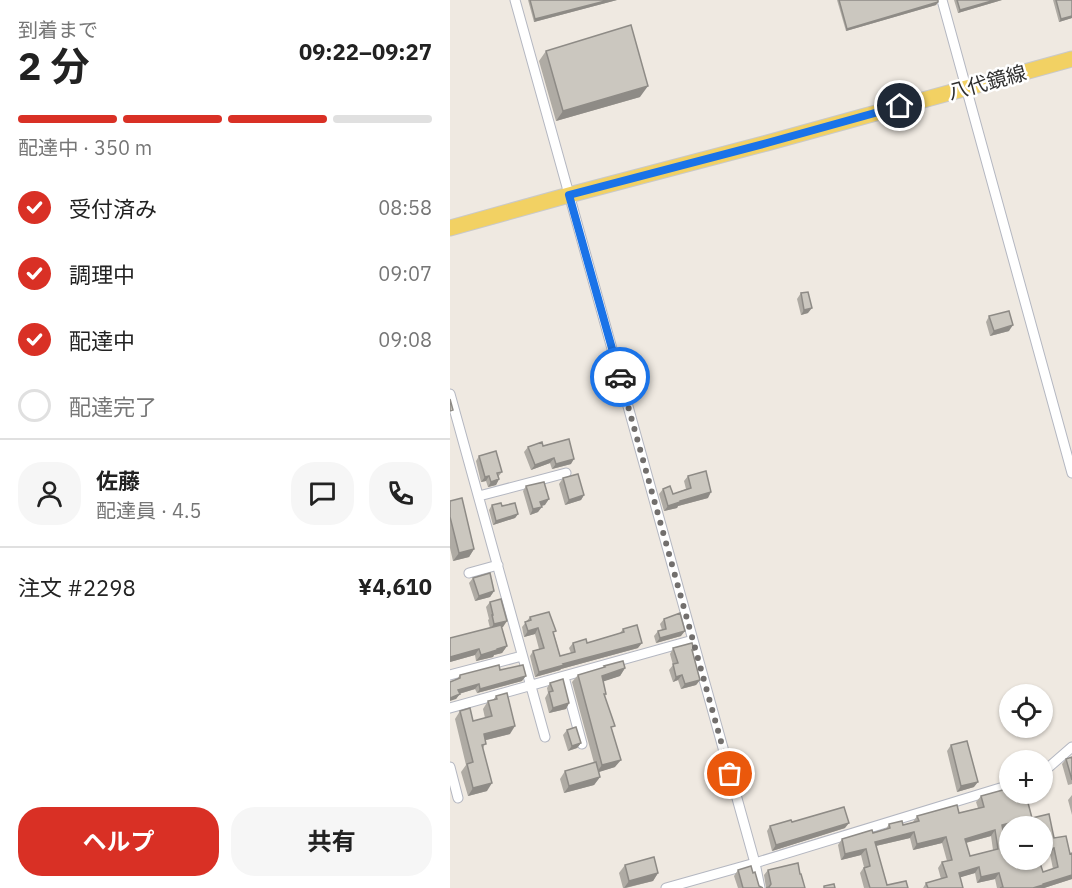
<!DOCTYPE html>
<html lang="ja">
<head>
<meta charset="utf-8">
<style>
	body { margin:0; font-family:"IBM Plex Sans","Noto Sans JP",sans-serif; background:#f6f6f6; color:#222; height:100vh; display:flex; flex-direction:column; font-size:22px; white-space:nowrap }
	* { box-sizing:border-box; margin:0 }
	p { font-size:20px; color:#767676 }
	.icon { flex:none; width:33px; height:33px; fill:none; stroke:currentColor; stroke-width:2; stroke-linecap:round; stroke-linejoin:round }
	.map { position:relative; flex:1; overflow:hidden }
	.side { display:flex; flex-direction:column; background:#fff; width:450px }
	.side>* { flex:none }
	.buttons { position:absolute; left:549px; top:684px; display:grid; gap:12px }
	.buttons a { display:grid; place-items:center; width:54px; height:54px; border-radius:50%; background:#fff; box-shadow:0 2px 4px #0004; font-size:30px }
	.pin { position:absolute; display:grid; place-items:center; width:51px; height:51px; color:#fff; margin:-26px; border:3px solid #fff; border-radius:50%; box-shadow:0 2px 6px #0007 }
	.courier { position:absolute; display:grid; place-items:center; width:60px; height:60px; margin:-30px; border:4px solid #1a73e8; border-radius:50%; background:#fff; color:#222; box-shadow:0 2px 8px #0007 }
	.overview em { font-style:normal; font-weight:700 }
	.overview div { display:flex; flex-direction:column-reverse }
	.overview { display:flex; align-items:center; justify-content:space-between; height:102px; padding:0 18px }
	h1 { font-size:39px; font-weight:700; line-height:45px }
	.bar { display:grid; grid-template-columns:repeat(4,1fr); gap:9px 6px; align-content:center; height:72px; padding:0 18px }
	.bar i { height:8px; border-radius:4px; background:#e0e0e0 }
	.bar .current { background:#d93025 }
	.bar p { grid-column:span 4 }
	.line { display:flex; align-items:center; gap:15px; padding:0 18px; border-top:2px solid #e0e0e0 }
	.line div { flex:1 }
	.round { display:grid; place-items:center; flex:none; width:63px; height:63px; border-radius:24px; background:#f6f6f6 }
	ol { padding:0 18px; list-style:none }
	li { display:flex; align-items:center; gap:18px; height:66px }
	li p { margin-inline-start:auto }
	li .icon { padding:6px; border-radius:50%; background:#d93025; color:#fff; stroke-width:4 }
	li:last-child { color:#767676 }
	li i { width:33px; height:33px; border:3px solid #e0e0e0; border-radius:50% }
	.button { display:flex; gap:12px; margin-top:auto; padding:12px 18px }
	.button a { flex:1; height:69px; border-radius:24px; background:#d93025; color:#fff; font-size:24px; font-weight:700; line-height:69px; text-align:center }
	.button a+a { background:#f6f6f6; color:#222 }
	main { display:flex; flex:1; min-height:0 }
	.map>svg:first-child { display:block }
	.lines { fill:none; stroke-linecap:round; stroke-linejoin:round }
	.street-casing { stroke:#b4b7c1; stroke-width:11 }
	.primary-casing { stroke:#c9c9c9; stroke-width:17 }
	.street { stroke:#fff; stroke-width:9 }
	.primary { stroke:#f2d163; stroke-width:15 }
	.wall { fill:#afaba4; fill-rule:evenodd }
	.shaded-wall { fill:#8e8b86 }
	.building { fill:#cbc7bf; stroke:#8e8b86; stroke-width:1.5; fill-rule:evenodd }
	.done { stroke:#726f6d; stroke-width:6; stroke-dasharray:0 10.8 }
	.route { stroke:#1a73e8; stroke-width:8 }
	.labels { text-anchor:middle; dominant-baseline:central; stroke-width:5; stroke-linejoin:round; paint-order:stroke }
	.street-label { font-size:20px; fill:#2e2e2e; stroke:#fff }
</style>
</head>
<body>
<main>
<section class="side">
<div class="overview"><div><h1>2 分</h1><p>到着まで</p></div><em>09:22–09:27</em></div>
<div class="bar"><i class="current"></i><i class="current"></i><i class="current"></i><i></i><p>配達中 · 350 m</p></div>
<ol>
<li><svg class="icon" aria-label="check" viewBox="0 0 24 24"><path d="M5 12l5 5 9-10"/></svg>受付済み<p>08:58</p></li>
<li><svg class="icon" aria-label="check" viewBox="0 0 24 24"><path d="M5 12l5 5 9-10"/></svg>調理中<p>09:07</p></li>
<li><svg class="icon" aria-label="check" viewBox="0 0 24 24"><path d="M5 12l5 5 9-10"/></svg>配達中<p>09:08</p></li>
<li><i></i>配達完了</li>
</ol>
<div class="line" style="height:108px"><a class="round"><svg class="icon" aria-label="person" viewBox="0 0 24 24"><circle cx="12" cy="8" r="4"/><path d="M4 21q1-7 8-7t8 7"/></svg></a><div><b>佐藤</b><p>配達員 · 4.5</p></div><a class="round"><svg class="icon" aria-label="chat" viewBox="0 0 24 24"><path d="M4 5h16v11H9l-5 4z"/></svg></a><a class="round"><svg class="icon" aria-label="phone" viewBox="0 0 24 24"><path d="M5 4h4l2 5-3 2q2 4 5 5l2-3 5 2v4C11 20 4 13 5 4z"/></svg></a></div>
<div class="line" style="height:78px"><div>注文 #2298</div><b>¥4,610</b></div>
<div class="button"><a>ヘルプ</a><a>共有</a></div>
</section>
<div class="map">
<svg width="622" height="888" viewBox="0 0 622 888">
	<rect width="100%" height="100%" fill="#efe9e1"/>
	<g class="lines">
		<defs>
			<path id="street" d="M65 0 305 863 310 888
				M492 0 622 473
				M0 394 95 737
				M29 496 116 473
				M19 573 48 565
				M0 675 72 656
				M114 677 132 744
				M0 708 243 640
				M0 767 8 798
				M592 773 622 747
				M216 888 305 863 560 785"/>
			<path id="primary" d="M0 228 119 195 317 143 622 59"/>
		</defs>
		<use href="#street" class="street-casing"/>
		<use href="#primary" class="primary-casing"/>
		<use href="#street" class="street"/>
		<use href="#primary" class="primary"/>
	</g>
	<path class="wall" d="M78 0H167L84 22Z
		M387 0H488L486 5 396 31Z
		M504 0H552L508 13Z
		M603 0H622V18L609 22Z
		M96 51 190 97 106 121 89 61Z
		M351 293 358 313 351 315 347 299Z
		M539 316 559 331 540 336 536 322Z
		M93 446 121 464 102 469 100 463 81 470 74 452 78 447Z
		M29 456 52 472 48 477 49 479 46 485 38 487 36 481 31 482 26 461Z
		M238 476 258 498 228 506 227 508 214 511 209 494 213 489 223 494 236 489 234 481Z
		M113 478 134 495 131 500 115 505 109 484Z
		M76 486 95 505 91 506 88 512 80 515 73 491Z
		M0 501 24 549 19 557 3 561 0 548Z
		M42 505 52 506 68 514 65 518 43 525 39 510Z
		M23 578 44 591 40 597 25 601 19 583Z
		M40 602 53 627H51L57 646 52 653 44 655 43 657 26 661 25 655 0 662V638L40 628 38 620 39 619 36 607Z
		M80 617 104 634 110 656 121 653 119 648 123 643H137L170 633 173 629 188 648 111 669 110 670 85 677 80 656 83 651 89 649 85 634 74 637 72 627Z
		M214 619 231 636 206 643 204 636 208 631 212 630 210 624Z
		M223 648 244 650 243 652 250 680 246 685 231 689 228 680 223 682 219 670 223 665 220 654Z
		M154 666 175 668 170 676 153 681 156 694 155 696 162 730 165 767 148 772 150 777 144 785 114 793 110 779 115 771 144 763 122 682 128 675 153 668Z
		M50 670 72 681 27 693 25 689 9 694 6 699 7 679 10 675Z
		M100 683 119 703 116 709 99 713 95 698 98 693 97 688Z
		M46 696 60 734 36 740 33 749 37 791 18 796 11 772 16 765 5 719 10 711 23 721 35 718 33 709 38 701 43 700Z
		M117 730 131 743 127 748 118 751 113 735Z
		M501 745 524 787 507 792 497 751Z
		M622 757V784L618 785 612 764 616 759Z
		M560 788V794H573L574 800 577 799 582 818 599 814 604 838 616 836 620 854 622 853V879L594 888H547L545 879 527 883 525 873 510 877 513 888H473L476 883 491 879 488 868 492 862 497 861 492 843 463 850 460 838 426 846 437 885 456 881 458 888H414L410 873 414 867 411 855 391 860 388 845 392 839 422 830 423 833 436 829 439 824 452 821 453 825 463 822 467 816 507 805 509 813 528 808 526 802 531 796ZM560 826H592V856L600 854 603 869 593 872 589 860H560V842L555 843 553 829 560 828ZM541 836 543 850 520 856 516 843Z
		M622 795V815L618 800Z
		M342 822 395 828 322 851 317 831 320 826Z
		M175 865 208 873 203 881 176 888H173L169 873Z
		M288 870 303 873 309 886 313 888H288L284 876Z
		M318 870 350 874 316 888 314 875Z"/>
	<path class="shaded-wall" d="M159 0H167L84 22 85 19Z
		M545 0H552L508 13 510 10Z
		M488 2 486 5 396 31 397 29Z
		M622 16V18L609 22 611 19Z
		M198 86 190 97 106 121 113 111Z
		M362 308 358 313 351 315 354 310Z
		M563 325 559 331 540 336 544 331Z
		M104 458 100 463 81 470 85 465Z
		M124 459 121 464 102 469 106 464Z
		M39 476 36 481 31 482 35 477Z
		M49 479 46 485 38 487 41 482Z
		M261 492 258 498 228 506 227 508 214 511 218 506 230 501Z
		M134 495 131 500 115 505 119 500Z
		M99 499 95 505 86 507 90 502Z
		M92 507 88 512 80 515 83 509Z
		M68 514 65 518 43 525 46 521Z
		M24 549 19 557 3 561 9 553Z
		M44 591 40 597 25 601 29 596Z
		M57 621 53 627 40 629 44 624Z
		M88 628 85 634 74 637 78 631Z
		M235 631 231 636 206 643 210 638Z
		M192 643 188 648 111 669 110 670 85 677 89 672 113 664Z
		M57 646 52 653 44 655 43 657 26 661 31 655Z
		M29 649 25 655 0 662V657Z
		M175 668 170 676 146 684 152 676Z
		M232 675 228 680 223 682 226 677Z
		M76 676 72 681 27 693 30 689Z
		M250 680 246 685 231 689 235 684Z
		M29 684 25 689 5 695 8 690Z
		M10 694 6 699 0 701V698Z
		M119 703 116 709 99 713 103 708Z
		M65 726 60 734 28 742 34 734Z
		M131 743 127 748 118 751 122 746Z
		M171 760 165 767 146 773 152 765Z
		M150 777 144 785 114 793 119 786Z
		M528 782 524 787 507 792 511 786Z
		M42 783 37 791 18 796 23 788Z
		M567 821 563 826H560V828L548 831 552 825Z
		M399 823 395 828 322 851 326 845Z
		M545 830 541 836 511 844 515 839Z
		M464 832 460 838 421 847 425 842Z
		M496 837 492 843 463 850 467 844Z
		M604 848 600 854 592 856V851Z
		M416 849 411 855 391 860 395 854Z
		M529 867 525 873 505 879 509 873Z
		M208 873 203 881 174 888 179 881Z
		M549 873 545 879 527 883 531 877Z
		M622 875V879L594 888H583L593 884Z"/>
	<path class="building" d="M80 0H159L85 19Z
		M389 0H488V2L397 29Z
		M507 0H545L510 10Z
		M606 0H622V16L611 19Z
		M181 25 198 86 113 111 96 51Z
		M358 292 362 308 354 310 351 293Z
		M559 311 563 325 544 331 539 316Z
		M0 399 3 410 0 411Z
		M119 439 124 459 106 464 104 458 85 465 78 447 92 442 93 446Z
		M46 451 52 472 47 473 49 479 41 482 39 476 35 477 29 456Z
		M256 471 261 492 230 501V502L218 506 213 489 220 486 223 494 241 488 238 476Z
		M128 474 134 495 119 500 113 478Z
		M94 482 99 499 90 502 92 507 83 509 76 486Z
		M12 498 24 549 9 553 0 517V501Z
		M51 503 52 506 65 503 68 514 46 521 42 505Z
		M40 573 44 591 29 596 23 578Z
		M51 599 57 621 44 624 42 615H43L40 602Z
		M99 612 106 631 103 632 110 656 125 652 123 643 136 639 137 643 174 632 173 629 187 625 192 643 113 664 114 665 89 672 83 651 94 648 88 628 78 631 75 622 81 620 80 617Z
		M230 613 235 631 210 638 208 631 216 629 214 619Z
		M51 625 57 646 47 649V650L31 655 29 649 0 657V638Z
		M242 643 244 650H242L250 680 235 684 232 675 226 677 223 664 228 663 223 648Z
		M173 661 175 668 152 676 156 694H154L165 726 161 727 171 760 152 765 128 675 155 667 154 666Z
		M49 665 50 670 73 665 76 676 30 689 29 684 8 690 10 694 0 698V682L10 678V675Z
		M113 679 119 703 103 708 99 692 103 691 100 683Z
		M57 693 65 726 34 734 36 744 32 745 42 783 23 788 17 764 23 762 10 711 20 708 23 721 42 716 38 701 47 699 46 696Z
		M126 727 131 743 122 746 117 730Z
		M517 741 528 782 511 786 501 745Z
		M622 757V780L616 759Z
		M146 762 150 777 119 786 115 771Z
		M560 788V794H573L574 800 577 799 582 818 599 814 604 838 616 836 620 854 622 853V875L593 884V885L583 888H550L553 887 549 873 531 877 529 867 509 873 513 888H478L476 883 497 877 492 862 502 860 496 837 467 844 464 832 425 842 437 885 456 881 458 888H420L414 868 420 866 416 849 395 854 392 839 422 830 423 833 440 828 439 824 452 821 453 825 469 821 467 816 507 805 509 813 534 807 531 796ZM567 821 568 826H592V851L604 848 608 867 593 872 589 860H560V842L555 843 552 825ZM545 830 548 849 520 856 515 839Z
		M394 807 399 823 326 845 320 826 341 820 342 822Z
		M204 857 208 873 179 881 175 865Z
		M348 863 350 874H351L355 888H316L319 887 321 884 318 870Z
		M301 866 303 873 305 872 309 886 313 888H293L288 870Z
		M384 884 385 888H374V886Z"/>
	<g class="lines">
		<path class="done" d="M170 377 280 774"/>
		<path class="route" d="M170 377 119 195 317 143 450 106"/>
	</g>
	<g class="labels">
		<g class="street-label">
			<text transform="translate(537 82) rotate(-15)">八代鏡線</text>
		</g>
	</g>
</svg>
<div class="buttons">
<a><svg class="icon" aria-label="locate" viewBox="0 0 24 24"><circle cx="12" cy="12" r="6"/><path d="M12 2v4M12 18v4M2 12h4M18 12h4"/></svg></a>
<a>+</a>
<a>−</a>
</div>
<div class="pin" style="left:280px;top:774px;background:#ea580c"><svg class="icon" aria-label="bag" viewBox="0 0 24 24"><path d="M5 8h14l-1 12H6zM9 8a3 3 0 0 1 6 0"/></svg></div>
<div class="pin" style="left:450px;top:106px;background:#1f2937"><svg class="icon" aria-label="home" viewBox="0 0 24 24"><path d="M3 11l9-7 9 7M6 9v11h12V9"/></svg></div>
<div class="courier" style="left:170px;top:377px"><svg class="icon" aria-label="car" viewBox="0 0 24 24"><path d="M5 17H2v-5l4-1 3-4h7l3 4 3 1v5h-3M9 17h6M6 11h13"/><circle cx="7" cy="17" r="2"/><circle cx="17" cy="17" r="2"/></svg></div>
</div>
</main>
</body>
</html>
